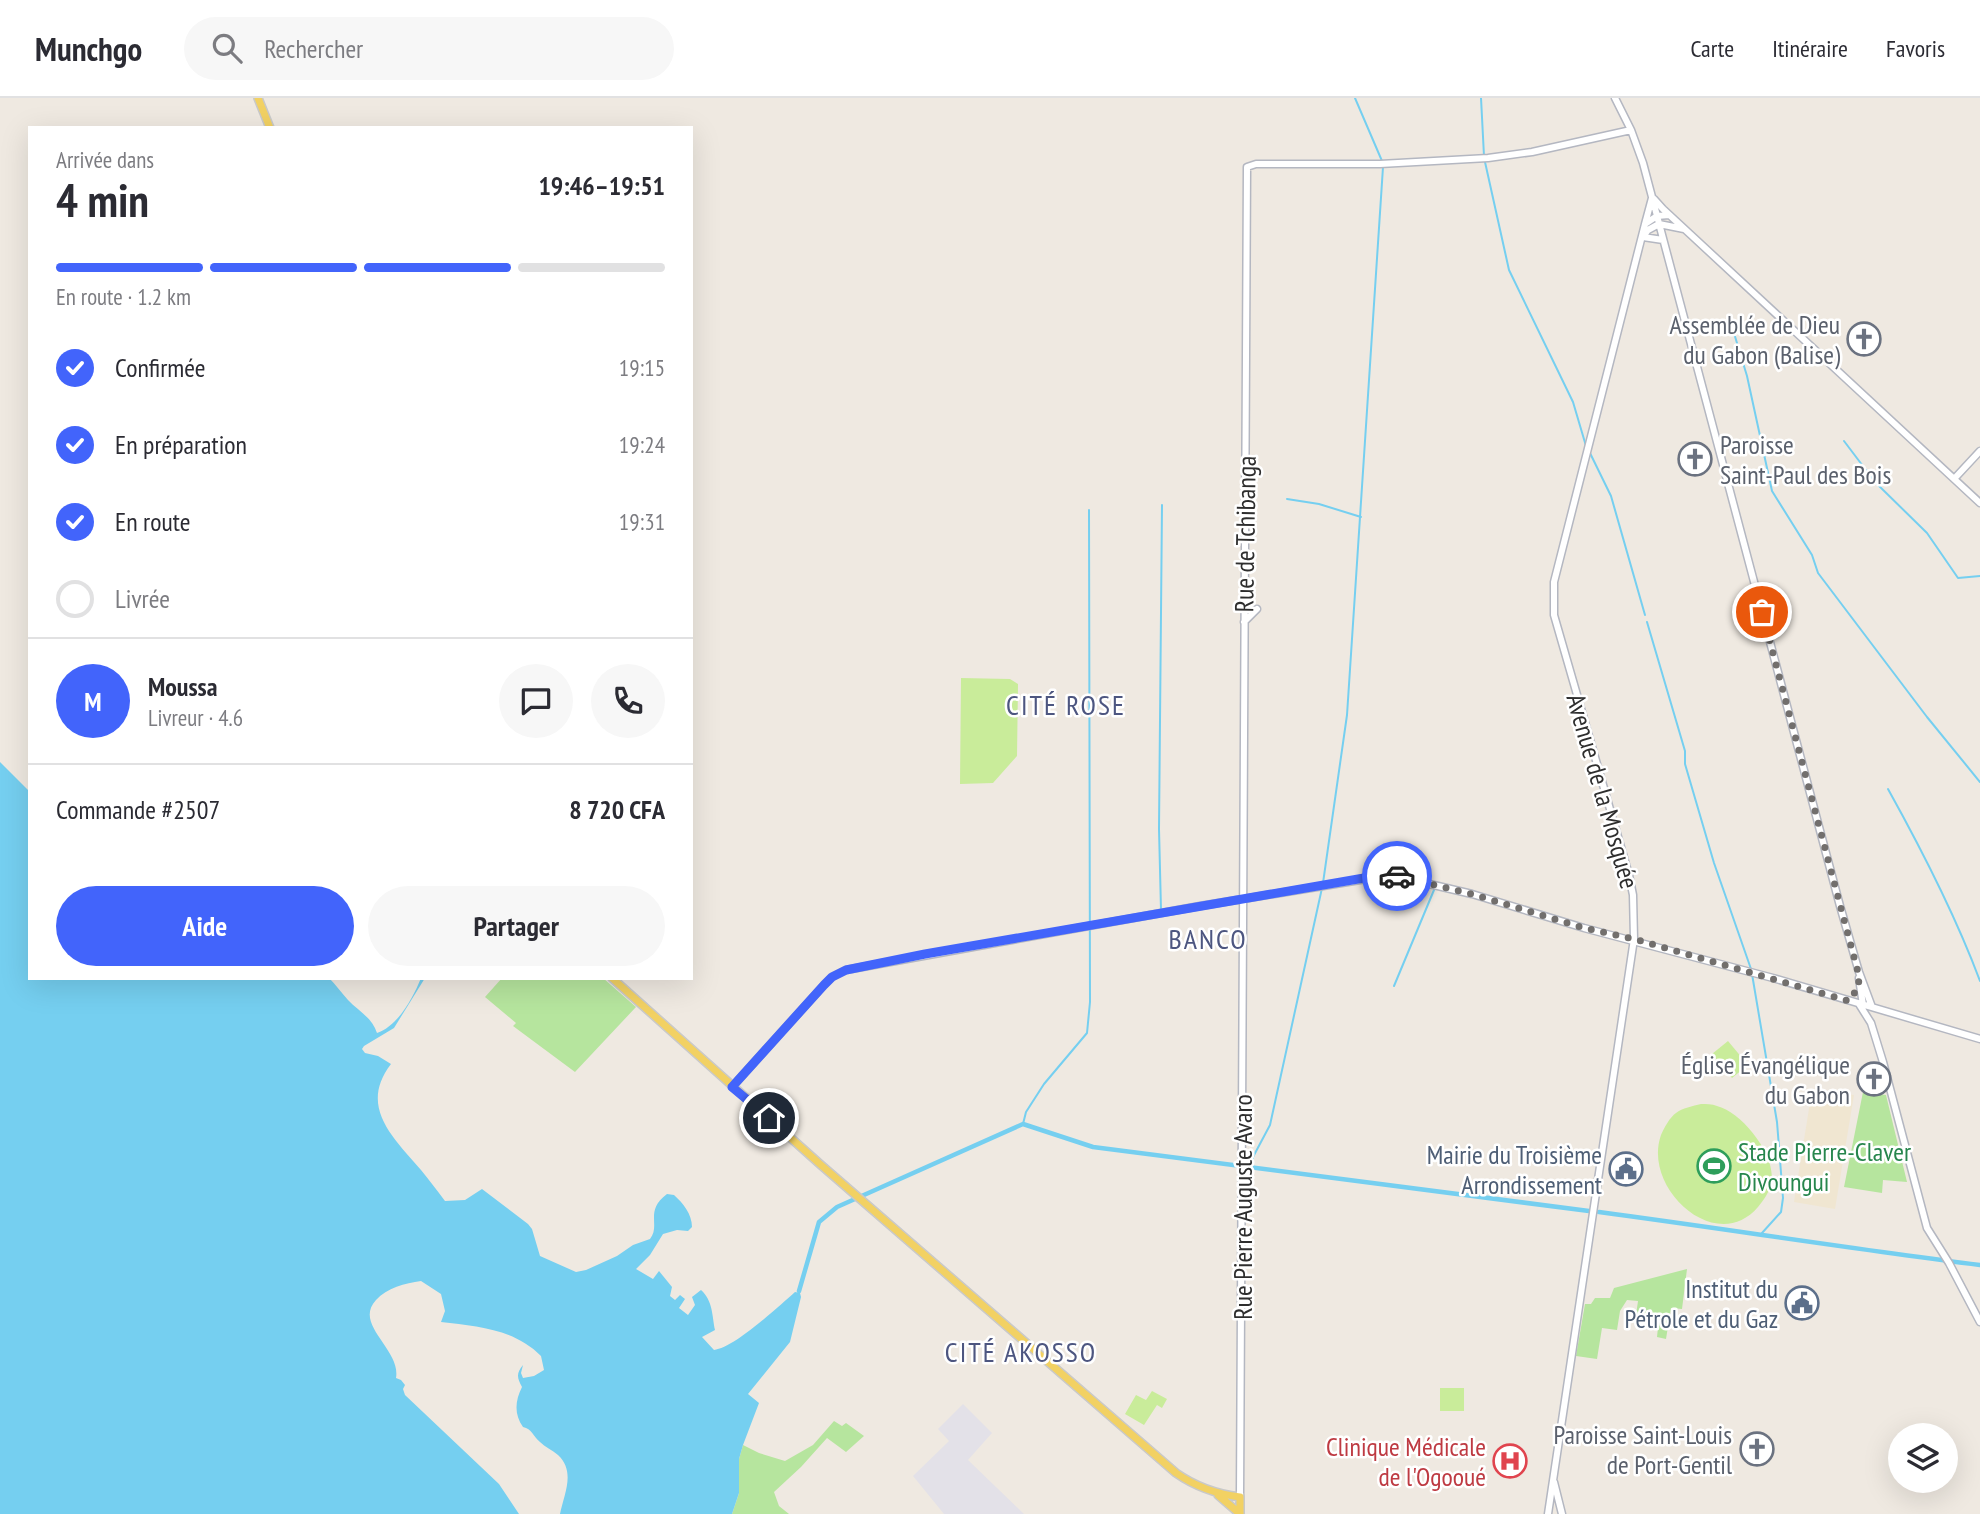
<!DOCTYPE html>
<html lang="fr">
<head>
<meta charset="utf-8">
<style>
	body { margin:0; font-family:"PT Sans Narrow",sans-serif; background:#f7f7f7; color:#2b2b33; height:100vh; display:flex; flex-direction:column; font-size:26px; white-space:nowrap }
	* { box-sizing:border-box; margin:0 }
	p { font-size:23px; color:#7c7c81 }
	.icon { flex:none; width:38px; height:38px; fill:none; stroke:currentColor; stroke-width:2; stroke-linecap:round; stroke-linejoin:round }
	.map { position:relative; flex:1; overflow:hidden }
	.details { position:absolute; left:28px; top:28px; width:665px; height:854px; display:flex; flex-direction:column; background:#fff; border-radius:0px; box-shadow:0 7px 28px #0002 }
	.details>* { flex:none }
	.fabs { position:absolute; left:1888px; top:1325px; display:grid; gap:14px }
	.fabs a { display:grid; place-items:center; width:70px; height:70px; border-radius:50%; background:#fff; box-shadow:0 7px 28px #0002; font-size:35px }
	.pin { position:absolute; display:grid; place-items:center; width:60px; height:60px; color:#fff; margin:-30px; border:4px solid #fff; border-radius:50%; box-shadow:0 2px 7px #0007 }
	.courier { position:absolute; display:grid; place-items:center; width:70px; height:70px; margin:-35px; border:5px solid #4264fb; border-radius:50%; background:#fff; color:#222; box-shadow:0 2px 9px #0007 }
	.overview em { font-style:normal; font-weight:800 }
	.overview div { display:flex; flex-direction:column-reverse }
	.overview { display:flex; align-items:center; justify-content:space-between; height:119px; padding:0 28px }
	h1 { font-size:46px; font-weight:800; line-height:52px }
	.bar { display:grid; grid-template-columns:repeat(4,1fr); gap:10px 7px; align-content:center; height:84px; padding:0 28px }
	.bar i { height:9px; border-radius:5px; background:#e1e1e2 }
	.bar .selected { background:#4264fb }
	.bar p { grid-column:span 4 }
	.line { display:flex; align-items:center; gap:18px; padding:0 28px; border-top:2px solid #e1e1e2 }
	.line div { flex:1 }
	.round { display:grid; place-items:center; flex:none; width:74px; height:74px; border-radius:37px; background:#f7f7f7 }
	ol { padding:0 28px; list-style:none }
	li { display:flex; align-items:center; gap:21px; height:77px }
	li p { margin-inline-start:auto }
	li .icon { padding:7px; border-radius:50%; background:#4264fb; color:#fff; stroke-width:4 }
	li:last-child { color:#7c7c81 }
	li i { width:38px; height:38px; border:4px solid #e1e1e2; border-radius:50% }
	.primary-button { display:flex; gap:14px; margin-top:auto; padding:14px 28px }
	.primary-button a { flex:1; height:80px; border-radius:42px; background:#4264fb; color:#fff; font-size:28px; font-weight:800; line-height:80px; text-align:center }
	.primary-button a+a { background:#f7f7f7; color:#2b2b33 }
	header { display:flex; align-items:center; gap:42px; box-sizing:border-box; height:98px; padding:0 35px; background:#fff; border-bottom:2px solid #e1e1e2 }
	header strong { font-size:33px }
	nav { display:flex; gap:38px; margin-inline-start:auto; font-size:24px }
	.search { width:490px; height:63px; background:#f7f7f7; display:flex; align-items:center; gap:18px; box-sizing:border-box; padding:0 24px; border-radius:38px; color:#7c7c81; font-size:26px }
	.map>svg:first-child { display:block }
	.industrial { fill:#e3e1e8 }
	.education { fill:#f0e6d1 }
	.green { fill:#b6e59e }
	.pitch { fill:#c9ec9a }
	.water { fill:#75cff0 }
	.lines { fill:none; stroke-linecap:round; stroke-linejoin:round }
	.stream { stroke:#75cff0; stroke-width:2 }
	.canal { stroke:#75cff0; stroke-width:4.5 }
	.secondary-casing { stroke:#b4b7c1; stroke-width:9 }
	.primary-casing { stroke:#c9c9c9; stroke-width:10 }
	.secondary { stroke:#fff; stroke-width:6 }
	.primary { stroke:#f2d163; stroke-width:7 }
	.done { stroke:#726f6d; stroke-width:7; stroke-dasharray:0 12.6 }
	.route { stroke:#4264fb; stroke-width:9 }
	.labels { text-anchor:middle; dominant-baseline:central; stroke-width:5; stroke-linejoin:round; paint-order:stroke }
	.worship-label { font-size:26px; fill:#5b616d; stroke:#fff; text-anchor:end }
	.street-label { font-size:26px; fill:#2e2e2e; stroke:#fff }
	.leisure-label { font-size:26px; fill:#27864d; stroke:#fff; text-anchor:start }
	.service-label { font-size:26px; fill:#4e5e75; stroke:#fff; text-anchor:end }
	.health-label { font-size:26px; fill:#be3a42; stroke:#fff; text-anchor:end }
	.neighbourhood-label { font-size:28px; letter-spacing:2px; fill:#4d5680; stroke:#fff }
</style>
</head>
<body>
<header>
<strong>Munchgo</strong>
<div class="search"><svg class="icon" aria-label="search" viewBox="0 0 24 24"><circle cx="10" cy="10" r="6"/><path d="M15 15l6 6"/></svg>Rechercher</div>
<nav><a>Carte</a><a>Itinéraire</a><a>Favoris</a></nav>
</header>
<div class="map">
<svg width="1980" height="1416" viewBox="0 0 1980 1416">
	<rect width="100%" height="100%" fill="#efe9e1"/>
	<path class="industrial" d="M963 1306 992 1335 968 1362 1024 1416H944L913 1378 949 1343 938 1331Z"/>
	<path class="education" d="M1812 992 1854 997 1835 1111 1794 1104Z"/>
	<path class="green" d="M502 880H603L636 909 575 974 513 928 516 925 485 899Z
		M1863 994 1886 997 1907 1084 1883 1082 1882 1095 1844 1089Z
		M1687 1171 1682 1211 1671 1210 1666 1241 1657 1239 1659 1220 1636 1217 1638 1203 1627 1202 1620 1213 1617 1232 1602 1230 1597 1261 1576 1258 1585 1206H1591L1595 1200H1610L1614 1190Z
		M834 1323 842 1328 846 1325 864 1338 846 1354 827 1340 801 1369 774 1394 779 1408 789 1416H732L739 1395V1361L743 1347 759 1355 785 1363 813 1347Z"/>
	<path class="pitch" d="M961 580 1010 581 1018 586 1017 658 993 685 960 686Z
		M1728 943 1748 967 1732 980 1712 956Z
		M1701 1006C1706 1006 1712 1006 1717 1008 1742 1014 1778 1059 1771 1086 1769 1094 1764 1102 1758 1109 1716 1158 1642 1090 1661 1037 1664 1030 1670 1019 1676 1015 1682 1010 1693 1008 1701 1006Z
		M1440 1290H1464V1313H1440Z
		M1152 1293 1167 1301 1162 1310 1157 1307 1144 1327 1125 1316 1136 1297 1146 1302Z"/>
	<path class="water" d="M0 664 30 694V880H329C336 887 341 894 348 902 358 913 372 919 377 935 398 928 413 900 421 880H425L394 930 364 948 362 951 365 955 378 958 391 966C358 1009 394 1040 421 1072 429 1082 437 1092 445 1103L465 1102 482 1091 528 1126 532 1131 540 1158 576 1174 586 1172 617 1158 633 1147 650 1141C661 1127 644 1113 667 1096L674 1097C683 1105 692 1116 692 1129L688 1133 677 1132 663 1136 650 1157 636 1171 653 1181 659 1173 672 1189 670 1198 675 1202 680 1197 685 1201 679 1210 688 1217 695 1207 692 1199 701 1192C713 1203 712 1217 715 1232L702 1239 714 1252C734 1250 778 1209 795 1194L800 1195 801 1199 790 1244 748 1296 759 1305 743 1347 739 1361V1395L732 1416H560C564 1396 576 1374 558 1357 552 1352 545 1349 540 1344 533 1338 532 1331 523 1329 514 1316 515 1303 522 1289 517 1279 516 1276 523 1267L521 1275 523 1280 534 1278 544 1272 541 1258C514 1231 477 1228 441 1224L445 1213 441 1196 421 1183C405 1185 387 1190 376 1202 353 1227 401 1251 396 1280L401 1282 405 1287 403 1291 405 1297 499 1386 519 1416H0Z"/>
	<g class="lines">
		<path class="stream" d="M1355 0 1382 63
			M1481 0 1484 58
			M1485 64 1509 172 1573 304 1586 348
			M1730 222 1747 278 1772 393 1812 457 1818 475 1927 619 1980 684
			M1844 343 1875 384 1927 435 1958 480 1980 478
			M1589 353 1611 398 1645 517
			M1287 401 1319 406 1361 419
			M1647 524 1685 653V666L1714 765 1751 871
			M1888 691C1923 754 1955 816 1980 883
			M1323 785 1347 617 1383 69
			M1161 812 1159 731 1162 407
			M1752 876 1777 1024 1783 1100 1781 1114 1762 1135
			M1394 888 1434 792
			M1023 1026 1026 1014 1044 986 1087 935 1090 904 1089 412
			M1252 1070 1253 1059 1270 1027 1322 790"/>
		<path class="canal" d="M1599 1114C1726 1131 1853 1151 1980 1167
			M799 1193 819 1124 837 1109 1023 1026 1093 1049 1589 1113"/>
		<defs>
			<path id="secondary" d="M1615 0 1631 32 1643 65 1840 808 1859 874 1872 909
				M1654 101 1663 111 1980 405
				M1645 126 1652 100
				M1643 139 1663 142
				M1642 140 1648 132 1659 126 1684 131
				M1954 381 1980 353
				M1244 524 1257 511
				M1859 880 1863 907
				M1859 906 1871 925 1883 964 1927 1130 1949 1165 1980 1224
				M732 989 824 887 832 879 846 872 1200 808 1391 777 1472 796 1584 830 1773 880 1980 941
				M1554 1384 1562 1416
				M1240 1399 1247 69 1256 66H1380L1488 60 1532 54 1631 32
				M1548 1416 1634 841 1633 797 1629 777 1554 517V484L1645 126 1657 118 1669 117"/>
			<path id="primary" d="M258 0 270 30
				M612 880 821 1067 1176 1375C1196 1389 1216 1396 1240 1399V1416
				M1218 1397 1240 1416"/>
		</defs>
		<use href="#secondary" class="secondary-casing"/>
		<use href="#primary" class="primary-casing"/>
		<use href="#secondary" class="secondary"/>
		<use href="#primary" class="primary"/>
	</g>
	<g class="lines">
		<path class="done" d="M1397 778 1472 796 1584 830 1634 841 1849 903 1859 888 1858 874 1762 514"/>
		<path class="route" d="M769 1020 732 989 824 887 832 879 846 872 925 856 1364 780 1397 778"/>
	</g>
	<defs>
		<symbol id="church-ring" viewBox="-11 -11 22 22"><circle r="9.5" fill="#fff" stroke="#6b7280" stroke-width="1.5"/><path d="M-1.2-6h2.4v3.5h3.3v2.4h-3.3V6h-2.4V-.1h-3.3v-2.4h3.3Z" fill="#6b7280"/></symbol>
		<symbol id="stadium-ring" viewBox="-11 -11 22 22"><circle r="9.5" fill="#fff" stroke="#2e9e5b" stroke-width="1.5"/><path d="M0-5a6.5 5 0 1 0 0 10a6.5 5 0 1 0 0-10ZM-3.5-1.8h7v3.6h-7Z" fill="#2e9e5b"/></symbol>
		<symbol id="civic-ring" viewBox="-11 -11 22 22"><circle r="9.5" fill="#fff" stroke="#5c6f8a" stroke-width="1.5"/><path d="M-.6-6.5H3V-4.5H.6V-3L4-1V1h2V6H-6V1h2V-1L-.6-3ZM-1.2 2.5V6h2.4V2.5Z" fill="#5c6f8a"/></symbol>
		<symbol id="hospital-ring" viewBox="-11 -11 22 22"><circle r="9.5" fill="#fff" stroke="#e0444e" stroke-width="1.5"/><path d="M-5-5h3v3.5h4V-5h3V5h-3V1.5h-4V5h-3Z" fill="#e0444e"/></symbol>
	</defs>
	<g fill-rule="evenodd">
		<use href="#church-ring" x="1845" y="222" width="38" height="38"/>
		<use href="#church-ring" x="1676" y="342" width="38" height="38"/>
		<use href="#church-ring" x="1855" y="962" width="38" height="38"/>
		<use href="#stadium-ring" x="1695" y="1049" width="38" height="38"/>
		<use href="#civic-ring" x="1607" y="1052" width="38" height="38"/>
		<use href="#civic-ring" x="1783" y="1186" width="38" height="38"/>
		<use href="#church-ring" x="1738" y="1332" width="38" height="38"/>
		<use href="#hospital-ring" x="1491" y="1344" width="38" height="38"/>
	</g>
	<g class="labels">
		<g class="worship-label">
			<text x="1840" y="226">Assemblée de Dieu<tspan x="1840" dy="30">du Gabon (Balise)</tspan></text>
			<text x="1720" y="346" text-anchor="start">Paroisse<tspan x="1720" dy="30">Saint-Paul des Bois</tspan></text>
			<text x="1850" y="966">Église Évangélique<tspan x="1850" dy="30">du Gabon</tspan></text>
			<text x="1732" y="1336">Paroisse Saint-Louis<tspan x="1732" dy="30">de Port-Gentil</tspan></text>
		</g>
		<g class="street-label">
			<text transform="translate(1245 436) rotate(-89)">Rue de Tchibanga</text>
			<text transform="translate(1603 693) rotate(74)">Avenue de la Mosquée</text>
			<text transform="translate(1242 1109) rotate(-90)">Rue Pierre Auguste Avaro</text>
		</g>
		<g class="leisure-label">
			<text x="1738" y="1053">Stade Pierre-Claver<tspan x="1738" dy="30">Divoungui</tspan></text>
		</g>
		<g class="service-label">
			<text x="1602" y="1056">Mairie du Troisième<tspan x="1602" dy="30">Arrondissement</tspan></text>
			<text x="1778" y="1190">Institut du<tspan x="1778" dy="30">Pétrole et du Gaz</tspan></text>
		</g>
		<g class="health-label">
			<text x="1486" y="1348">Clinique Médicale<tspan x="1486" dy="30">de l'Ogooué</tspan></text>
		</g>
		<g class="neighbourhood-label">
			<text x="1066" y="606">CITÉ ROSE</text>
			<text x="1208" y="840">BANCO</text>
			<text x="1021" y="1253">CITÉ AKOSSO</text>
		</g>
	</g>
</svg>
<div class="fabs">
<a><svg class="icon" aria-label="layers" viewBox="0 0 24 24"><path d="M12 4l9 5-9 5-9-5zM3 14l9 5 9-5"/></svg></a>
</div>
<div class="pin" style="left:1762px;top:514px;background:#ea580c"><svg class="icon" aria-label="bag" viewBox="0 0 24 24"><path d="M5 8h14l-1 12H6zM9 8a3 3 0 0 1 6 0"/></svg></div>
<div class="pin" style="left:769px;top:1020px;background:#1f2937"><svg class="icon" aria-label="home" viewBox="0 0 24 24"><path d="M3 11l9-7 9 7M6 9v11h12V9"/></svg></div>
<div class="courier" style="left:1397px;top:778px"><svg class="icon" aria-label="car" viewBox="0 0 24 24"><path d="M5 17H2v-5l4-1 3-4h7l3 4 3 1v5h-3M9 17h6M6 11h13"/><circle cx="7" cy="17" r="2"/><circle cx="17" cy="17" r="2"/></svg></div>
<section class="details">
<div class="overview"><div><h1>4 min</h1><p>Arrivée dans</p></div><em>19:46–19:51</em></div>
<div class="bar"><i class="selected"></i><i class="selected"></i><i class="selected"></i><i></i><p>En route · 1.2 km</p></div>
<ol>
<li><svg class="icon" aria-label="check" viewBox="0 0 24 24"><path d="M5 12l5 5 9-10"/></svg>Confirmée<p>19:15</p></li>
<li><svg class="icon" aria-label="check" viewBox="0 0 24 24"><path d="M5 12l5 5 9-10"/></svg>En préparation<p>19:24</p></li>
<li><svg class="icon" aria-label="check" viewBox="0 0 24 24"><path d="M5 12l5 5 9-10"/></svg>En route<p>19:31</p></li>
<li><i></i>Livrée</li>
</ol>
<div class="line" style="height:126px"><b class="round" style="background:#4264fb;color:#fff">M</b><div><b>Moussa</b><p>Livreur · 4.6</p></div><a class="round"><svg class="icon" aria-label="chat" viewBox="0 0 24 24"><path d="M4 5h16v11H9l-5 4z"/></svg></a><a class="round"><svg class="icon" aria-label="phone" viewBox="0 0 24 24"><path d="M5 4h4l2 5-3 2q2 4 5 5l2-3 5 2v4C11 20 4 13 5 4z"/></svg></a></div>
<div class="line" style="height:91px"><div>Commande #2507</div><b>8 720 CFA</b></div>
<div class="primary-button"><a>Aide</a><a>Partager</a></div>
</section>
</div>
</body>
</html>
